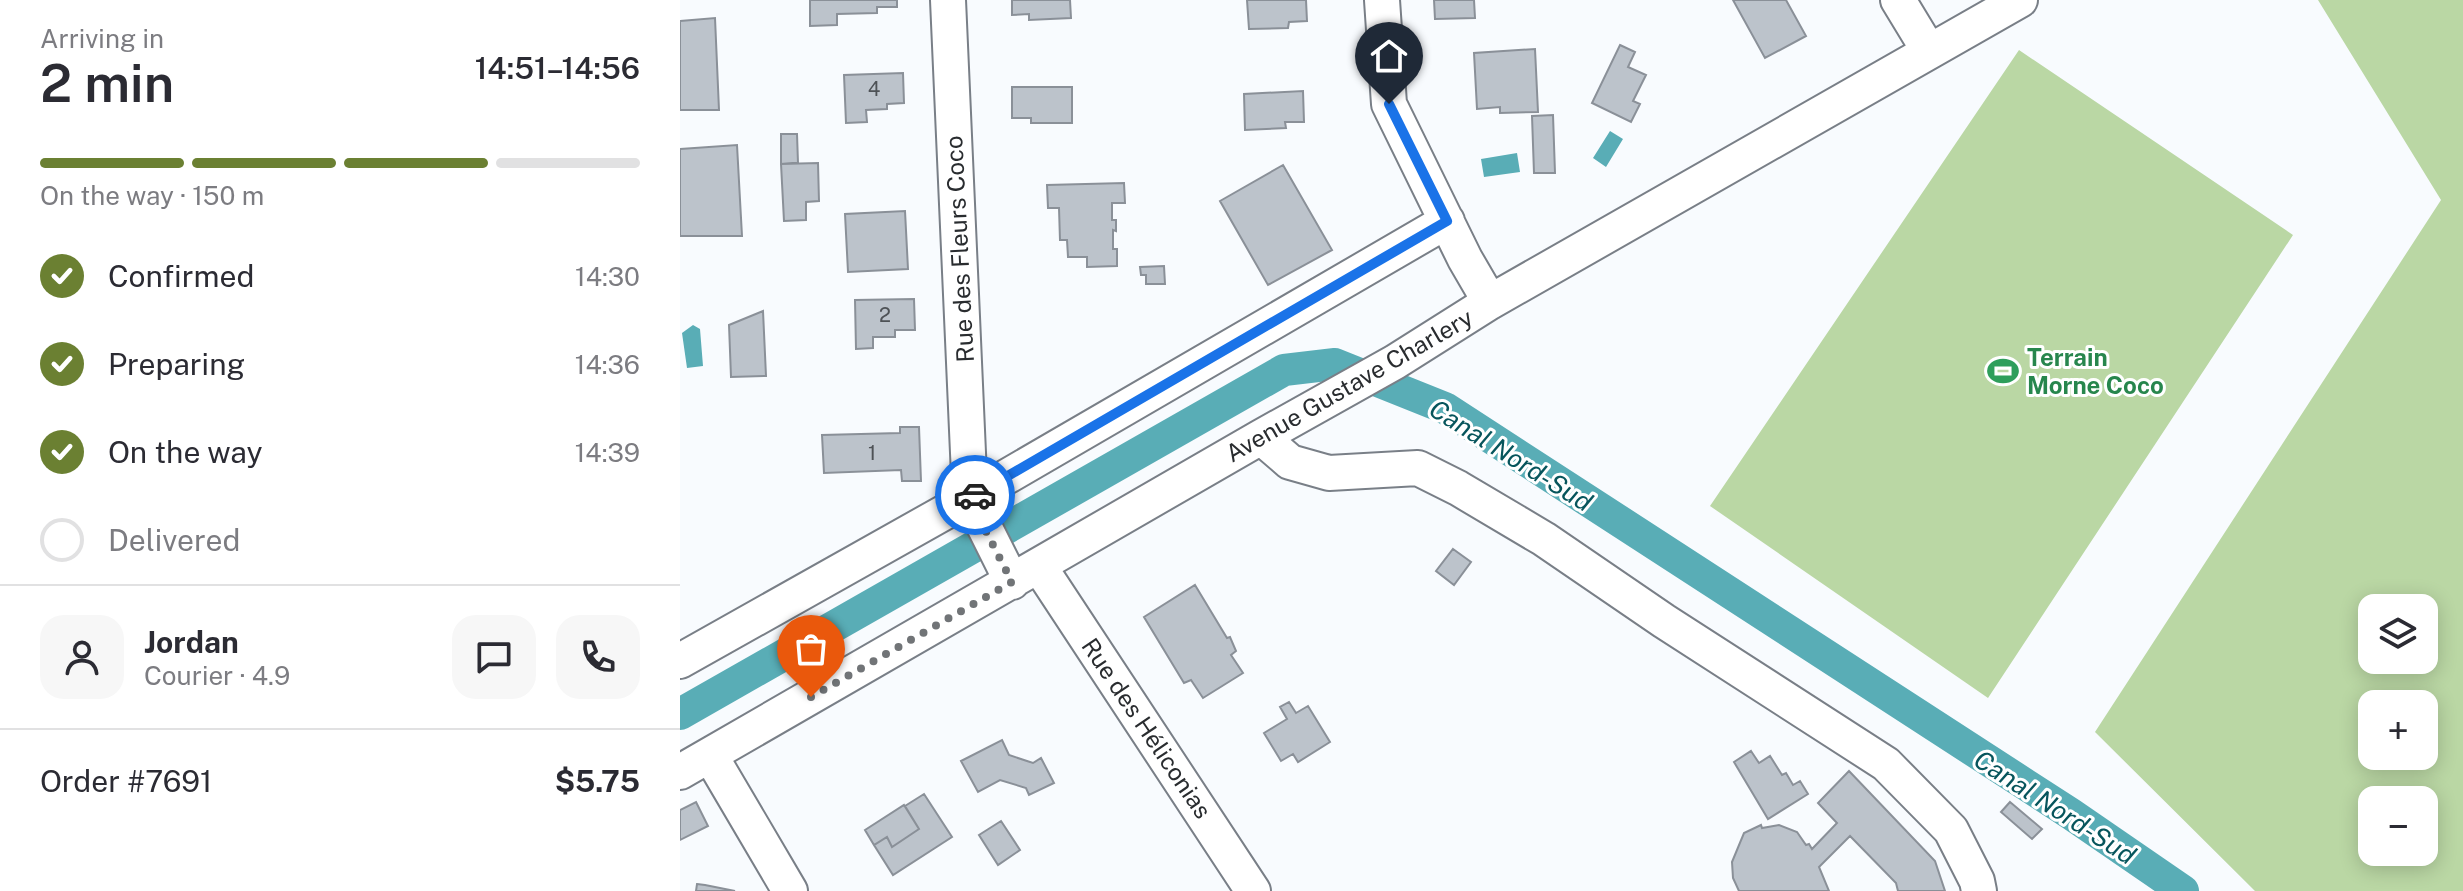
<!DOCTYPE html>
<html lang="en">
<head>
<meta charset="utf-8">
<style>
	body { margin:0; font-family:"Public Sans",sans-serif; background:#f7f7f7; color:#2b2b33; height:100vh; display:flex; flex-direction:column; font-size:30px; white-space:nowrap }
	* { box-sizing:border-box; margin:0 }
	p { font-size:26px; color:#7c7c81 }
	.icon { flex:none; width:44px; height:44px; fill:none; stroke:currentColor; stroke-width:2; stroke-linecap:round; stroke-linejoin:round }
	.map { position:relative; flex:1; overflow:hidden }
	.panel { display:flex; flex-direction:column; background:#fff; width:680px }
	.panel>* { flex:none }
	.buttons { position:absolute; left:1678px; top:594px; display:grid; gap:16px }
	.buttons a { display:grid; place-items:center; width:80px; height:80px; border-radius:16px; background:#fff; box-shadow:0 4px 20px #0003; font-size:40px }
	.pin { position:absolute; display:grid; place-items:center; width:68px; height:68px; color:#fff; margin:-82px -34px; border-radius:50% 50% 50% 0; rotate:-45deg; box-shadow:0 0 8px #0007 }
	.pin .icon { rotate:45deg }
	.courier { position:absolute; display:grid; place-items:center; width:80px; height:80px; margin:-40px; border:6px solid #1a73e8; border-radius:50%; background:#fff; color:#222; box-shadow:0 2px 10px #0007 }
	.headline em { font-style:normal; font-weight:600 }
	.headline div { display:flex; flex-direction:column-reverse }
	.headline { display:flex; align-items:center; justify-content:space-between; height:136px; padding:0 40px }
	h1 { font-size:52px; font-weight:600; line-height:60px }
	.bar { display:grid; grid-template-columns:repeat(4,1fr); gap:12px 8px; align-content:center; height:96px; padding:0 40px }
	.bar i { height:10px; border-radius:6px; background:#e1e1e2 }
	.bar .on { background:#6b8032 }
	.bar p { grid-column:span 4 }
	.line { display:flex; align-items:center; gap:20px; padding:0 40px; border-top:2px solid #e1e1e2 }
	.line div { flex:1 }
	.round { display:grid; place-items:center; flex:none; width:84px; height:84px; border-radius:24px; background:#f7f7f7 }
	ol { padding:0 40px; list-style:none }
	li { display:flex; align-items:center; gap:24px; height:88px }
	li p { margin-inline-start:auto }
	li .icon { padding:8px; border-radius:50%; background:#6b8032; color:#fff; stroke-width:4 }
	li:last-child { color:#7c7c81 }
	li i { width:44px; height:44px; border:4px solid #e1e1e2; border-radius:50% }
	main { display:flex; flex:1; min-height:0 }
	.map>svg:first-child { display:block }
	.green { fill:#bad7a4; fill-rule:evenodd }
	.water { fill:#59adb6 }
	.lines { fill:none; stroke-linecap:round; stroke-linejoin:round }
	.canal { stroke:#59adb6; stroke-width:32 }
	.building { fill:#bcc3cb; stroke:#8a9098; stroke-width:2 }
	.minor-casing { stroke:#797f87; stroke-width:38 }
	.minor { stroke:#fff; stroke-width:34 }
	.done { stroke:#717477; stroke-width:8; stroke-dasharray:0 14.4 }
	.route { stroke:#1a73e8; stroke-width:10 }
	.labels { text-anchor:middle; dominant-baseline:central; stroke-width:6; stroke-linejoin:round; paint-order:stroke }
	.number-label { font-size:20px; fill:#4e5256 }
	.street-label { font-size:24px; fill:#292c2f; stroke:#fff }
	.leisure-label { font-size:24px; font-weight:bold; fill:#27864d; stroke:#fff; text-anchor:start }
	.water-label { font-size:26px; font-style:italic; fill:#07555c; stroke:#fff }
</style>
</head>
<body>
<main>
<section class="panel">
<div class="headline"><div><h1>2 min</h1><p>Arriving in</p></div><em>14:51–14:56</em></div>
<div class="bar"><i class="on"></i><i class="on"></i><i class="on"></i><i></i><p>On the way · 150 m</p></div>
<ol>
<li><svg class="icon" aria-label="check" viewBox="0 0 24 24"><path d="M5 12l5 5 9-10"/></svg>Confirmed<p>14:30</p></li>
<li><svg class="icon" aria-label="check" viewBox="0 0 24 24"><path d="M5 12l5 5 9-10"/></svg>Preparing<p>14:36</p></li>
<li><svg class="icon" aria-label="check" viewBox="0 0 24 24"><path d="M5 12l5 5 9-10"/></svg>On the way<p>14:39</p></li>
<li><i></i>Delivered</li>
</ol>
<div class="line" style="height:144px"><a class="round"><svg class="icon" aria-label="person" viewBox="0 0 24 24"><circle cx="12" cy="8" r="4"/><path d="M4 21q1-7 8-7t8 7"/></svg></a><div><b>Jordan</b><p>Courier · 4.9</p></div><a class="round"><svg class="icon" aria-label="chat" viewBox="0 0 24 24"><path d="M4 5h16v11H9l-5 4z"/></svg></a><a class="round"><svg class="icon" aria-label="phone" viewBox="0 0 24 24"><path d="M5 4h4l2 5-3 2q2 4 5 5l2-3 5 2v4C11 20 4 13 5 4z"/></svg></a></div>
<div class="line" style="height:104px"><div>Order #7691</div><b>$5.75</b></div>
</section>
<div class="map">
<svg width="1783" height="891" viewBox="0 0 1783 891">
	<rect width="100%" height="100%" fill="#f8fbfe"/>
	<path class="green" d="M1638 0H1783V891H1575L1415 732 1761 200ZM1692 608H1744V660H1692ZM1692 704H1744V756H1692ZM1692 800H1744V852H1692Z
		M1339 50 1613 235 1308 698 1030 506Z"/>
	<path class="water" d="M930 131 943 139 926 167 913 158Z
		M837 153 840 172 804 177 801 159Z
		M13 325 20 329 23 366 7 368 2 333Z"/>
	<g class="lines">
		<path class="canal" d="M0 714 604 370 655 364 765 408 1391 814 1503 891"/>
	</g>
	<path class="building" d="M130 0H217V7H197V13L157 14V25L130 26Z
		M332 0H390L391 18 349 20V14L332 15Z
		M567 0H626L627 21 609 22 608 28 569 29Z
		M754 0H794L795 18 755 19Z
		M1053 0H1106L1126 36 1085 58Z
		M35 18 39 110H0V21Z
		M940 45 955 52 948 67 966 75 953 101 960 104 951 122 912 103Z
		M855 49 858 112 820 113V107L797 109 794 53Z
		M223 73 224 103 207 104V109L186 110 187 122 166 123 164 75Z
		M332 87H392V123H351V118H332Z
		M623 91 624 122H605L606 128 565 130 564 94Z
		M873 115 875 173H854L852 116Z
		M101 134H117L118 163 101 164Z
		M57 145 62 236H0V149Z
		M138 163 139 201 126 202V220L104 221 101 164Z
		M603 165 652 250 588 285 540 201Z
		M444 183 445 203H432V220H436V231L433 230V249H437V266L407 267V257H388L387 240H380L379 208H368L367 185Z
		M225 211 228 269 168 272 165 214Z
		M484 266 485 284H466V275H461L460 267Z
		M234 299 235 330H215V337H193V348L176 349 175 300Z
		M83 311 86 376 51 377 49 325Z
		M220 427H239L241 481H222L221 470 144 473 142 435 220 433Z
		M773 549 791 562 774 585 756 571Z
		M515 585 547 638 550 637 556 651 551 655 563 673 523 698 511 680 504 683 464 617Z
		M609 702 616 713 628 706 650 742 618 762 613 754 601 761 584 733 607 719 600 707Z
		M322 740 329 755 353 763 361 758 374 783 349 795 346 788 320 780 298 792 281 761Z
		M1071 751 1079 763 1090 756 1102 775 1106 773 1113 785 1120 781 1128 794 1088 819 1054 762Z
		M1169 771 1255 861 1265 891H1218L1216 883 1170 836 1139 867 1149 891H1059L1053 878 1052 862 1064 833 1081 825 1082 828 1099 825 1117 832 1126 845 1129 844 1132 849 1157 823 1138 803Z
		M244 794 272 837 213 875 194 845 207 837 212 847 239 829 225 806Z
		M16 802 28 826 0 840V810Z
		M1330 802 1362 829 1352 839 1321 812Z
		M224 805 239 829 212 847 207 837 194 845 185 830Z
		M321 821 340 850 318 865 299 835Z
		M17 884 25 885 55 891H16Z"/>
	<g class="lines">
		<defs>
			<path id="minor" d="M268 0 290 498 332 582
				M702 0 709 104 785 259 810 302
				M1218 0 1249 51
				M581 437 610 462 649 473 738 468 778 488 864 539 984 621 1206 764 1271 830 1297 881 1299 891
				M359 566 573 891
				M0 661 290 498 767 221
				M30 755 110 891
				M0 772 581 437 715 362 810 302 1340 0"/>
		</defs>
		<use href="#minor" class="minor-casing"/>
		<use href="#minor" class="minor"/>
	</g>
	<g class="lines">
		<path class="done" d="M131 697 332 582 295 510 290 498 295 495"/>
		<path class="route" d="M295 495 767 221 709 104"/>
	</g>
	<defs>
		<symbol id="stadium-bare" viewBox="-9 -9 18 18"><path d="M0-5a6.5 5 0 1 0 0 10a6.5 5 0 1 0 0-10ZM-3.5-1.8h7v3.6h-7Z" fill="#2e9e5b" stroke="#fff" stroke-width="2.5" paint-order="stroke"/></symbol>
	</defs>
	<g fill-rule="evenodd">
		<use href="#stadium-bare" x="1301" y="349" width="44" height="44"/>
	</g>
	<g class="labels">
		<g class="number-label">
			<text x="194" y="89">4</text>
			<text x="205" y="315">2</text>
			<text x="192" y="453">1</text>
		</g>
		<g class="street-label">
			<text transform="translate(279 249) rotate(-93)">Rue des Fleurs Coco</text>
			<text transform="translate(669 385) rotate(-30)">Avenue Gustave Charlery</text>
			<text transform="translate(467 728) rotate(56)">Rue des Héliconias</text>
		</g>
		<g class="leisure-label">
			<text x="1347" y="357">Terrain<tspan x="1347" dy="28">Morne Coco</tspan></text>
		</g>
		<g class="water-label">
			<text transform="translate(831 455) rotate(32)">Canal Nord-Sud</text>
			<text transform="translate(1375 807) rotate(33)">Canal Nord-Sud</text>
		</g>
	</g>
</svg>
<div class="buttons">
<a><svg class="icon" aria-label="layers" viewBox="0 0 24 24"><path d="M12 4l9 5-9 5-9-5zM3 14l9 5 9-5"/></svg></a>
<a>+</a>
<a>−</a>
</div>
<div class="pin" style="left:131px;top:697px;background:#ea580c"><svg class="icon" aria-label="bag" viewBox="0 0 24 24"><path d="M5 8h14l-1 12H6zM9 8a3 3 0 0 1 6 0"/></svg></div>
<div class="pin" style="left:709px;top:104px;background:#1f2937"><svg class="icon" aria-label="home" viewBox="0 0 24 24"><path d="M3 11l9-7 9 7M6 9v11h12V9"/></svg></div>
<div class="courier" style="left:295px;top:495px"><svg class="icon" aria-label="car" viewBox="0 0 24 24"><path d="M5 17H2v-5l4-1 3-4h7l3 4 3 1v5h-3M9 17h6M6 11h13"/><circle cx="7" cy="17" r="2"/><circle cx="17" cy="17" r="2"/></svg></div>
</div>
</main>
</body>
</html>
